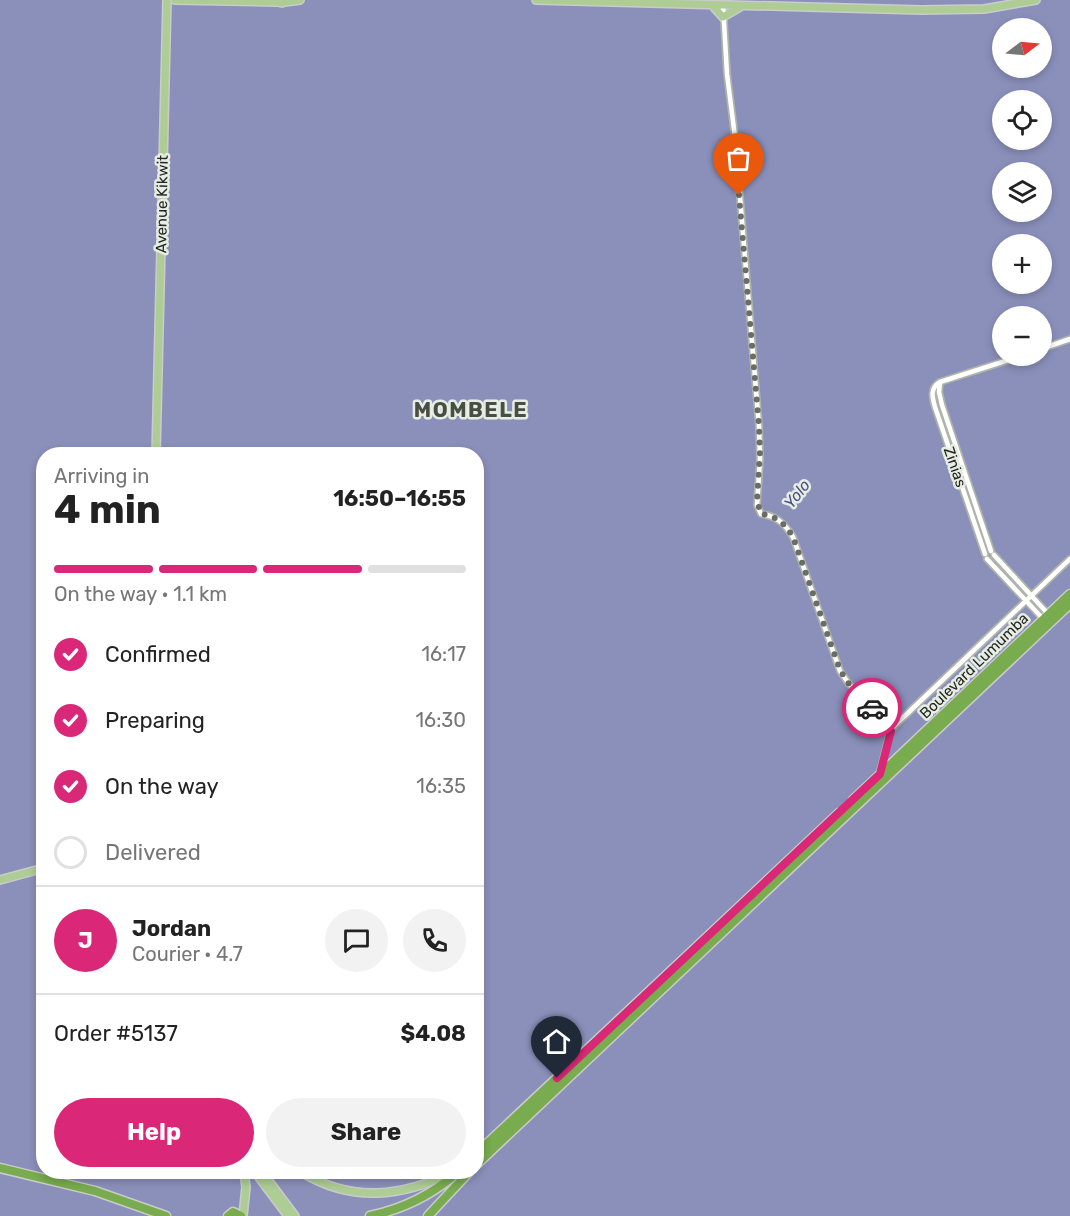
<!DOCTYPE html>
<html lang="en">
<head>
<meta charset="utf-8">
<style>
	body { margin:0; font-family:Rubik,sans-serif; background:#f2f2f2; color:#222; height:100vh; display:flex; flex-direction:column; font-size:22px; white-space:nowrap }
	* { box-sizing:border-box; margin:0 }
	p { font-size:20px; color:#767676 }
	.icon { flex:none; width:33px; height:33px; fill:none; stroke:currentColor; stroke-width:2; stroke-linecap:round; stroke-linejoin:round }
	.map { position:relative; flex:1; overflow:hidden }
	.drawer { position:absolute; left:36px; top:447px; width:448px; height:732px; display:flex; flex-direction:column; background:#fff; border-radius:24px; box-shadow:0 3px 9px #0003 }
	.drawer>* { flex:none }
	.needle { width:39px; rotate:74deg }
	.fabs { position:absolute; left:992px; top:18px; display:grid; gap:12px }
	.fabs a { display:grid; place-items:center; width:60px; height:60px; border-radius:50%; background:#fff; box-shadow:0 3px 9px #0003; font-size:30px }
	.pin { position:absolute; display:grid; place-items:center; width:51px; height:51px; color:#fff; margin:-62px -26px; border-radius:50% 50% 50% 0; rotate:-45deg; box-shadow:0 0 6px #0007 }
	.pin .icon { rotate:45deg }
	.courier { position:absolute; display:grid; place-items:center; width:60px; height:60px; margin:-30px; border:4px solid #db2777; border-radius:50%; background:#fff; color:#222; box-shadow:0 2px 8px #0007 }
	.head em { font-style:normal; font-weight:700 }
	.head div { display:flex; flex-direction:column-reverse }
	.head { display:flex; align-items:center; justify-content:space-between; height:102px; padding:0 18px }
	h1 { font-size:39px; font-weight:700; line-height:45px }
	.bar { display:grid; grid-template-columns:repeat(4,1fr); gap:9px 6px; align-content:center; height:72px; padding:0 18px }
	.bar i { height:8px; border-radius:4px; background:#e0e0e0 }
	.bar .selected { background:#db2777 }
	.bar p { grid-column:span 4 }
	.line { display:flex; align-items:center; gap:15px; padding:0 18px; border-top:2px solid #e0e0e0 }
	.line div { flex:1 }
	.round { display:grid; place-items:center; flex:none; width:63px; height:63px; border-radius:32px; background:#f2f2f2 }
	ol { padding:0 18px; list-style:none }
	li { display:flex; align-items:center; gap:18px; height:66px }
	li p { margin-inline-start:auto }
	li .icon { padding:6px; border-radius:50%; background:#db2777; color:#fff; stroke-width:4 }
	li:last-child { color:#767676 }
	li i { width:33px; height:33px; border:3px solid #e0e0e0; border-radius:50% }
	.button { display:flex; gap:12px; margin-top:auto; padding:12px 18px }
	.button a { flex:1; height:69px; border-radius:36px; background:#db2777; color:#fff; font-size:24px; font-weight:700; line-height:69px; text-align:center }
	.button a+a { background:#f2f2f2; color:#222 }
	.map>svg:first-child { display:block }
	.water { fill:#8b90bb; fill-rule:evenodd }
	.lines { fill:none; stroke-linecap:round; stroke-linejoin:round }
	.minor-casing { stroke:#aeb4aa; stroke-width:8 }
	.major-casing { stroke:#cbcbca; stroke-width:10 }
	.highway-casing { stroke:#cbcbca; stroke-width:11 }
	.minor { stroke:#fff; stroke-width:4.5 }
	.major { stroke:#aecd95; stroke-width:7 }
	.highway { stroke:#78ac4e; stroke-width:8 }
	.done { stroke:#696d66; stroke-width:6; stroke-dasharray:0 10.8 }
	.route { stroke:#db2777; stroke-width:8 }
	.labels { text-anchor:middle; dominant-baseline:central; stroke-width:5; stroke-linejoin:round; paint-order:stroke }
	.street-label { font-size:15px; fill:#262824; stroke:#e6ede2 }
	.water-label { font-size:16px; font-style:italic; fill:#4c4f89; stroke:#e6ede2 }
	.district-label { font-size:21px; font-weight:bold; letter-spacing:1.5px; fill:#494e45; stroke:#e6ede2 }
</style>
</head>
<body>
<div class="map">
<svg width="1070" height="1216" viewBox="0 0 1070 1216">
	<rect width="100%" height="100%" fill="#e6ede2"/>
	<path class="water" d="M0 0H1070V1216H0ZM1002 28H1041V68H1002ZM1002 100H1041V140H1002ZM1002 172H1041V212H1002ZM1002 244H1041V284H1002ZM1002 316H1041V356H1002ZM44 454H477V1172H44Z"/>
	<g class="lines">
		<defs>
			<path id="minor" d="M723 5 727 74 735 137 759 426 760 460 757 505 761 514C777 516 785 524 793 537L840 671 849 684 891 729 880 771
				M1041 349 1070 339
				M940 382 939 392 942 405 991 551
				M985 554 935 407C932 397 930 388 940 382L1021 356
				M994 555 1050 616
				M987 559 1045 621
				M891 729 1070 559"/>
			<path id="major" d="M175 0 276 2
				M536 0 921 10 984 9 1036 0
				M274 1 282 3 287 0
				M285 2 300 0
				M712 5 723 17 740 7
				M156 454 167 0
				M0 880 44 868
				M255 1172 288 1216
				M262 1172 295 1216
				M301 1172C352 1203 402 1197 453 1172
				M243 1216 246 1187 244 1172"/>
			<path id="highway" d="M853 800 1070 594
				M477 1153 839 813
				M477 1164 1070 604
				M0 1168 95 1191 166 1216
				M228 1216 233 1212 241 1216
				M370 1216C403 1209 433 1194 458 1172
				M428 1216 469 1172"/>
		</defs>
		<use href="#minor" class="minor-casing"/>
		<use href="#major" class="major-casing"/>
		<use href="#highway" class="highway-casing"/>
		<use href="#minor" class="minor"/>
		<use href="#major" class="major"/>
		<use href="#highway" class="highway"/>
	</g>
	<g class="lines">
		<path class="done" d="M739 195 759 426 760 452 757 501 761 514C777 516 785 524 793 537L840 670 849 684 872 708"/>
		<path class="route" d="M557 1078 880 774 891 731 872 708"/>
	</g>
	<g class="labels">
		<g class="street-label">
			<text transform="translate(162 204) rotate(-89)">Avenue Kikwit</text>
			<text transform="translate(955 467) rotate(71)">Zinias</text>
			<text transform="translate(974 666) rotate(-44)">Boulevard Lumumba</text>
		</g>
		<g class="water-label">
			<text transform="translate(797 494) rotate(-52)">Yolo</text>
		</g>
		<g class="district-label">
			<text x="471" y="409">MOMBELE</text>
		</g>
	</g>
</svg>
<div class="fabs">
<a><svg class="needle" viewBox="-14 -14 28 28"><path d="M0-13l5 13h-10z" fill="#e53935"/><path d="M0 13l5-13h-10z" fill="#767676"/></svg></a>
<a><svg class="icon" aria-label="locate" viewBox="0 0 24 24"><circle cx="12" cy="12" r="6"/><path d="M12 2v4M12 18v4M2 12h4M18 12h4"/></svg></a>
<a><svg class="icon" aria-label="layers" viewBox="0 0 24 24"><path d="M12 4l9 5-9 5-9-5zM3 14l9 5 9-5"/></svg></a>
<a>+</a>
<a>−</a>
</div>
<div class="pin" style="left:739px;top:195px;background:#ea580c"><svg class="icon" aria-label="bag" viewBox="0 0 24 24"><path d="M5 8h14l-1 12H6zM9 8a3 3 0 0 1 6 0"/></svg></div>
<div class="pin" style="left:557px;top:1078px;background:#1f2937"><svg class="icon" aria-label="home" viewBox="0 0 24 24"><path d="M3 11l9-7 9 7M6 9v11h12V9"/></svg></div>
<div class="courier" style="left:872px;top:708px"><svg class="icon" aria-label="car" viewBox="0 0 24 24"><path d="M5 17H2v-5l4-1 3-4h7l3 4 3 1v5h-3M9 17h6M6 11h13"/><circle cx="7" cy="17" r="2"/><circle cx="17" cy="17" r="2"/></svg></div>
<section class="drawer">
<div class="head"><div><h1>4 min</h1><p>Arriving in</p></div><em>16:50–16:55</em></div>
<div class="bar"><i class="selected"></i><i class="selected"></i><i class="selected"></i><i></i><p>On the way · 1.1 km</p></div>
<ol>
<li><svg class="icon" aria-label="check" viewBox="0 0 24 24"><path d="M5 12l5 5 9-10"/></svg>Confirmed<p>16:17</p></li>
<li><svg class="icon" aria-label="check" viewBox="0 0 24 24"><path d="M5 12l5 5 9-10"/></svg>Preparing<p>16:30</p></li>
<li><svg class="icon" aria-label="check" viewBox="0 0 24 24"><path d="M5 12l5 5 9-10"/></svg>On the way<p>16:35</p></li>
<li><i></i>Delivered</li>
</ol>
<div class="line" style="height:108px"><b class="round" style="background:#db2777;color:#fff">J</b><div><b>Jordan</b><p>Courier · 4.7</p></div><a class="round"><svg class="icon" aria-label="chat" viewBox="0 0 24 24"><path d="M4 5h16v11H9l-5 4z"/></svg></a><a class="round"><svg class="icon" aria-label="phone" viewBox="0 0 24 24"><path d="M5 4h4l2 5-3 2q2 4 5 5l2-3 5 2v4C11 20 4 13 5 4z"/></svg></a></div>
<div class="line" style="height:78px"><div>Order #5137</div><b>$4.08</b></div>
<div class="button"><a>Help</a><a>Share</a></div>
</section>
</div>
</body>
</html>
